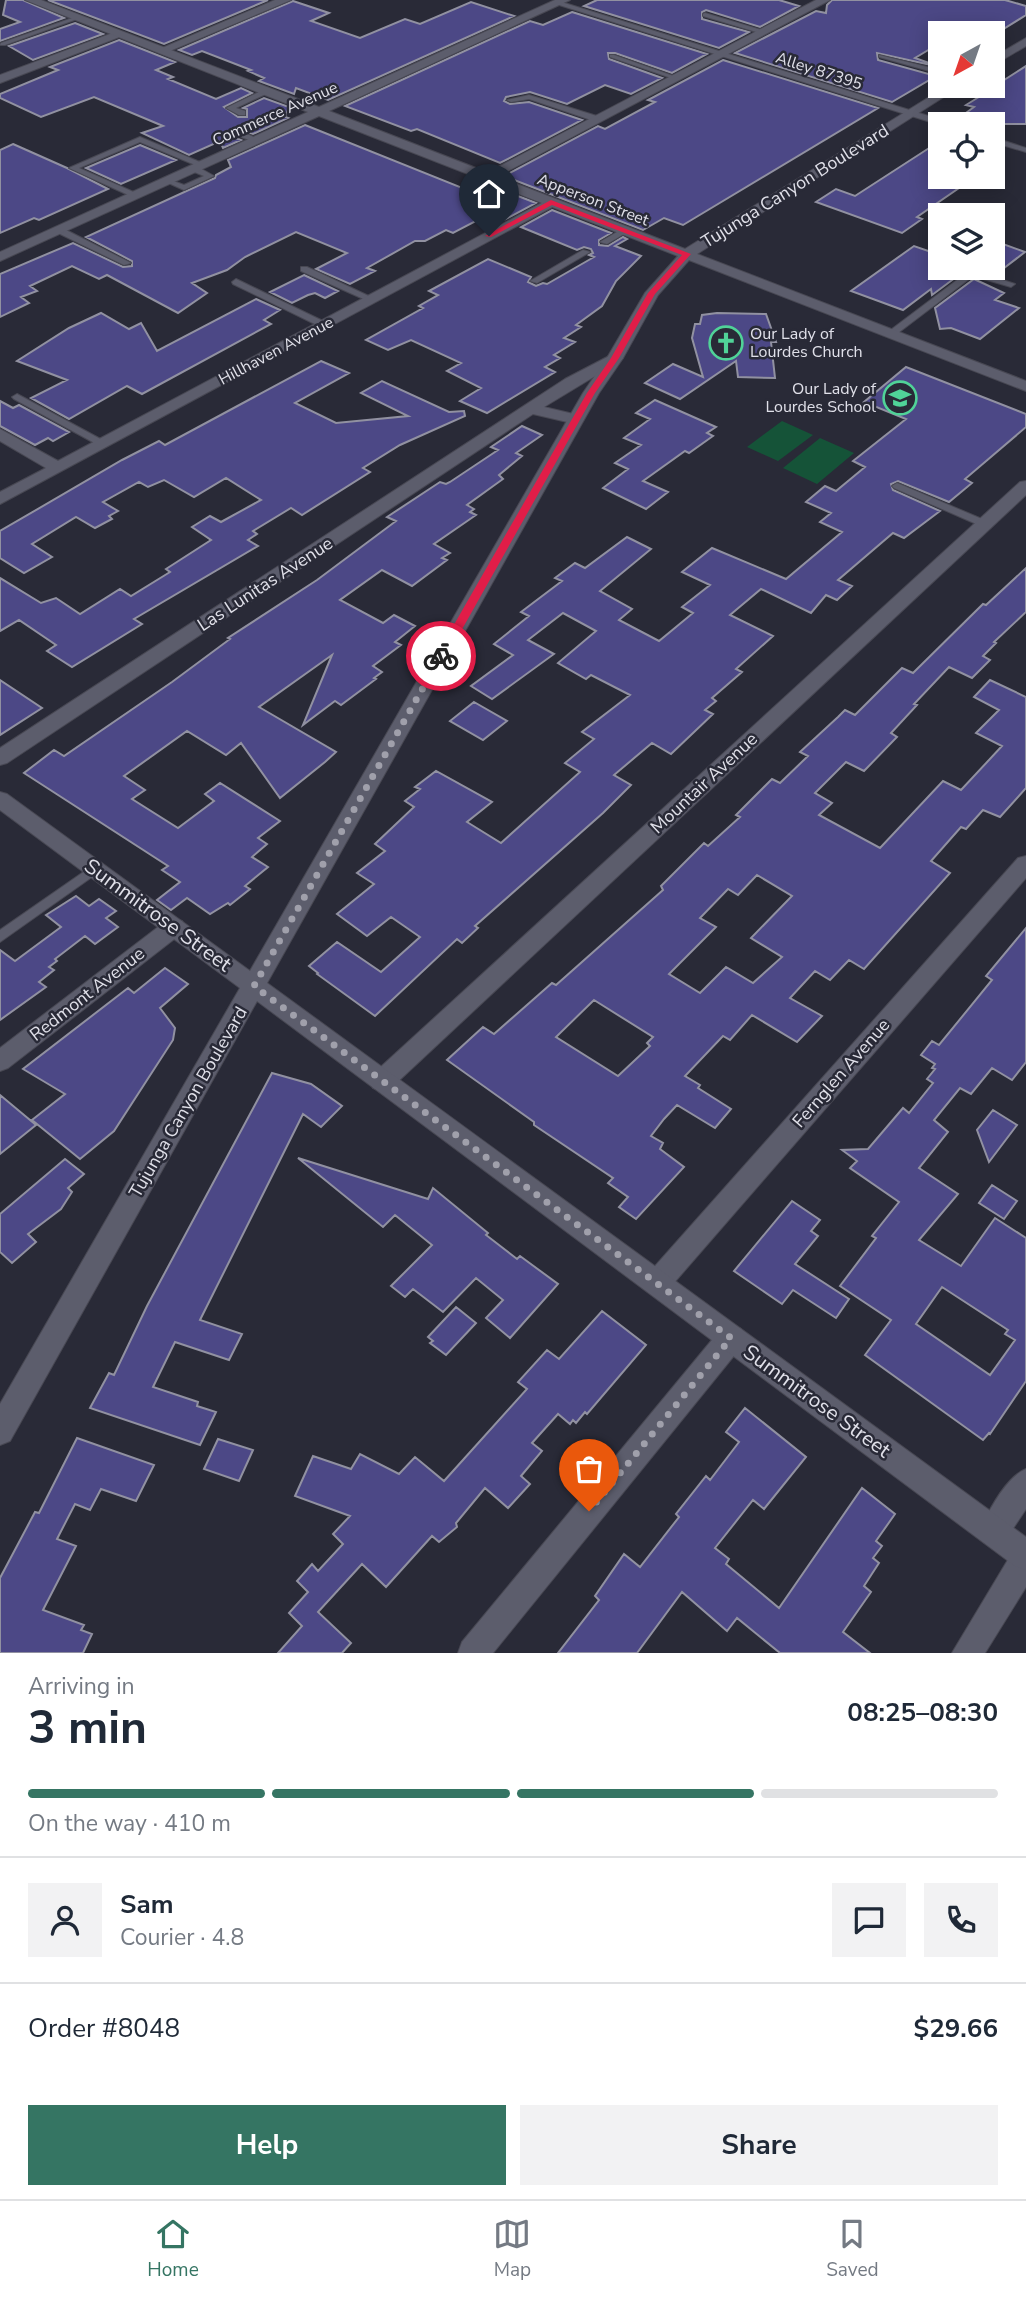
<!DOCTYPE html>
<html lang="en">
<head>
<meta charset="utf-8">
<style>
	body { margin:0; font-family:"Nunito Sans",sans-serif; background:#f2f2f3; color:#1f2937; height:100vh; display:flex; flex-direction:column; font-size:26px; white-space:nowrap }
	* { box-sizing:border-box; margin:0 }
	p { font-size:23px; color:#747a83 }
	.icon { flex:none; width:38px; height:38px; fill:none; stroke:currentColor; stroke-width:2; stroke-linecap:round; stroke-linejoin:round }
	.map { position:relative; height:1653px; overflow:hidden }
	.sheet { display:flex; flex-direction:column; background:#fff; flex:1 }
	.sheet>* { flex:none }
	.needle { width:46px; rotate:220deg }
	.tools { position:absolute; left:928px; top:21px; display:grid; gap:14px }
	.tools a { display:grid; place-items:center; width:77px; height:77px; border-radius:0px; background:#fff; box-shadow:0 4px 18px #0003; font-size:35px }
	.pin { position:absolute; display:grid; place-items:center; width:60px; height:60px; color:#fff; margin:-72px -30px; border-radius:50% 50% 50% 0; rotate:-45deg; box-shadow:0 0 7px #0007 }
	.pin .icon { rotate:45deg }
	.courier { position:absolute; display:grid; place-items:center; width:70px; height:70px; margin:-35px; border:5px solid #e11d48; border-radius:50%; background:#fff; color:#222; box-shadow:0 2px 9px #0007 }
	.overview em { font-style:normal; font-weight:700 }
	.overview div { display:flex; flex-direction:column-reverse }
	.overview { display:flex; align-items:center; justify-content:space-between; height:119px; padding:0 28px }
	h1 { font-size:46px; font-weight:700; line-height:52px }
	.bar { display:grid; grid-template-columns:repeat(4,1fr); gap:10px 7px; align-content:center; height:84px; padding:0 28px }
	.bar i { height:9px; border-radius:5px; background:#e0e1e3 }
	.bar .active { background:#357563 }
	.bar p { grid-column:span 4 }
	.line { display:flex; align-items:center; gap:18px; padding:0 28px; border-top:2px solid #e0e1e3 }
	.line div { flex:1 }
	.round { display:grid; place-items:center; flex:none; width:74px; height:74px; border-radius:0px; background:#f2f2f3 }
	.button { display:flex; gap:14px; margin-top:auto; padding:14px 28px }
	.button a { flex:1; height:80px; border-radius:0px; background:#357563; color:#fff; font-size:28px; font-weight:700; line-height:80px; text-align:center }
	.button a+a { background:#f2f2f3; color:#1f2937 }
	.menu { display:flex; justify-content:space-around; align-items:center; height:98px; border-top:2px solid #e0e1e3; background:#fff; font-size:19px; color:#747a83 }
	.menu a { display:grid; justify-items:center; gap:4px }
	.menu .active { color:#357563 }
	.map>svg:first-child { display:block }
	.green { fill:#155338 }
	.building { fill:#4c4886; stroke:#9191a1; stroke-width:2; fill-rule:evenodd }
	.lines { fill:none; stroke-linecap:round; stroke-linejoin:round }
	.lane-casing { stroke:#484853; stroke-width:2 }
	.street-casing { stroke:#484853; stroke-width:2 }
	.secondary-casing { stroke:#484853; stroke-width:2 }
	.lane { fill:#5c5d6c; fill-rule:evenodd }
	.street { fill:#5c5d6c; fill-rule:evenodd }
	.secondary { fill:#5c5d6c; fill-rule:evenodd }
	.route { fill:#e11d48 }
	.done { stroke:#a0a0ab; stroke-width:7; stroke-dasharray:0 12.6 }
	.labels { text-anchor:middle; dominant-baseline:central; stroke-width:5; stroke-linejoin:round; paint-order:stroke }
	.far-street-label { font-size:16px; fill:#e0e0e9; stroke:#292a37 }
	.far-poi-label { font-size:16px; fill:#e0e0e9; stroke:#292a37; text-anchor:start }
	.street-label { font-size:18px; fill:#e0e0e9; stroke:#292a37 }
	.near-street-label { font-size:21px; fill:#e0e0e9; stroke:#292a37 }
</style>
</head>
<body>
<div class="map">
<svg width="1026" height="1653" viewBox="0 0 1026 1653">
	<rect width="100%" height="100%" fill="#292a37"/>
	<path class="green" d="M782 421 813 435 778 461 747 447Z
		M820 438 854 453 817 484 783 468Z"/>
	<path class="building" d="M6 0H23L64 18 0 41V29L20 22 3 15Z
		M48 0H268L164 44Z
		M597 0H779L799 6 760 27 706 10 702 12V19L749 32 719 48 584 6Z
		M832 0H1005L1026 6V15L997 33H940V43L915 58 940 67 877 53 878 60 936 76 892 102 735 53 816 11 826 13 827 5Z
		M293 1 329 13 311 21 360 38 405 19 420 24 471 2 514 16 328 100 296 88 294 94 259 81 264 78 248 71 251 70 202 51 192 55 179 50Z
		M572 12 707 54 672 73 615 53H608L609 59 662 78 631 94 605 85 567 104 530 92 506 97 504 101 510 104 529 102 582 120 500 163 417 129 411 131 345 106 530 21 543 25Z
		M75 23 103 34 33 60 9 46Z
		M119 40 175 62 156 70 173 77 168 79 216 99 241 88 252 93 224 107 238 117H247V109L243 108 264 98 289 107 285 117 288 118 253 134 235 128 233 137 241 140 223 148 220 141 189 155 142 133 163 126 94 97 41 117 0 98V94L58 70 50 67Z
		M723 60 878 108 683 225 664 218 643 230 504 176 598 126 605 129 655 102 648 100Z
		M1026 66V124H951L974 107 966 105 987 92 992 94 987 91Z
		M305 125 472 192 487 184 536 203 504 220 489 214 453 233 446 230 425 241H415L367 268 375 271 350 284 316 269 347 253 296 232 245 257 227 270 192 283 207 293 178 313 107 275 99 279 72 266 30 286 37 291 21 297 29 303 0 317V274L73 243 123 267 132 266V261L86 237 215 178 216 175 231 167 228 160Z
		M940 141V177H975L917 217 922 219 902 233 816 202 836 189 855 196Z
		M13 144 67 168 108 189 39 220 34 218 0 233V150Z
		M140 145 176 160 121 184 86 168Z
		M552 210 611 233 599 240V245L608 246 623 237 627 239 615 246 641 256 616 281 602 306 576 325 581 327 564 338 575 342 554 355 560 358 545 367 555 372 487 413 460 401 481 388 447 371 461 363 411 340 388 350 366 340 423 308 419 306 438 295 429 291 488 259 531 277 528 282 536 286 543 283 547 284 594 257 589 255 593 253 591 249 584 247 577 250 521 227Z
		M992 240 1025 252 995 275 976 269H967L932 295 931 289 903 310 851 291 914 246 940 255V268H992Z
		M304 275 338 291 325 298 315 293 308 295 292 303 270 292Z
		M974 279 1004 293 995 300 1019 308 980 339 951 328 940 329 935 308Z
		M256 299 280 310 264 320 271 324 142 394 127 386 69 419 31 398 67 380 17 361 69 328 101 313 129 329 141 323 157 351Z
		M717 313 766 314 776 342H771L775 378 738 377 736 361 680 399 645 383 673 364 703 377 692 338 695 324H700L702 315Z
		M321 361 349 373 295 403 336 423 408 416 361 393 382 381 449 412 464 411 465 416 400 445 363 468 370 472 302 515 291 508 253 531 257 534 248 540 258 546 134 619 142 624 72 667 47 651 56 645 19 620 0 631V578L41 603 56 598 80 614 120 589 131 596 170 572 166 569 211 540 192 527 210 516 221 522 261 500 226 478 194 497 164 480 148 487 139 482 103 502 118 511 109 516 112 519 95 528 76 517 32 544 52 557 24 573 0 558V531L122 460 159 441 165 445Z
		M906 367 1026 414V427L965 479 972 483 949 502 898 481 891 484 893 490 940 511 904 538 893 533 838 580 852 586 837 600 826 595 811 613 761 589 730 615 773 636 736 669 742 672 712 698 716 701 705 710 713 714 671 754 652 743 614 775 631 785 603 813 475 926 478 928 462 943 457 939 375 1016 317 974 318 973 309 966 337 942 381 972 420 937 391 917 367 936 337 914 374 884 357 873 385 851 375 844 414 807 405 801 420 789 415 787 436 771 492 802 467 822 501 843 580 772 565 763 594 739 582 732 630 695 591 675 586 679 558 663 596 631 563 613 528 640 554 654 492 699 471 686 513 655 494 644 529 616 521 612 562 581 555 578 575 563 585 568 627 537 651 549 600 591 632 609 619 620 659 641 693 613 682 607 710 585 682 572 712 548 786 579 842 532 820 522 831 513 806 502 825 486 836 491 865 467 853 461 906 419 864 402Z
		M655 400 716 427 707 433 713 436 689 453 685 451 643 481 668 492 646 509 603 488 628 469 615 463 641 445 624 438 650 419 636 413Z
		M0 401 13 408 19 405 69 432 53 441 48 438 35 445 0 426Z
		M522 426 542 435 516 453 522 456 499 475 503 479 467 505 474 509 470 512 476 515 434 544 450 553 442 558 447 560 412 586 382 570 340 600 383 623 394 615 415 626 395 642 401 645 373 666 382 672 374 678 376 679 341 705 335 701 303 725 332 655 259 707 336 752 325 762 280 798 241 743 226 755 187 731 124 776 145 790 132 799 178 828 214 801 205 794 220 783 280 821 258 838 267 844 252 857 268 867 245 886 250 889 230 905 228 903 210 914 187 898 171 910 157 900 180 882 162 870 168 866 24 773 54 750 64 756 172 682 230 639 228 638 317 580 396 521 387 517 440 482 446 484 450 482 498 450 491 447Z
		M1026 568V612L994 642 996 643 983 656 990 660 972 678 949 667 914 704 917 705 891 733 897 737 864 771 846 762 815 793 832 803 819 815 880 848 943 781 961 790 1002 746 976 733 999 710 974 697 990 680 1026 697V788L1000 817 983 810 966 829 961 827 931 861 950 873 864 969 849 960 830 980 815 971 790 998 822 1016 797 1042 752 1015 730 1040 723 1036 685 1076 700 1085 698 1088 731 1109 715 1128 677 1105 664 1119 651 1136 663 1143 660 1149 684 1167 636 1219 619 1207 628 1197 608 1183 613 1178 534 1125V1122L447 1060 483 1027 494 1034 552 983 556 985 663 890 661 886 704 843 708 846 740 817 736 815 772 779 780 783 808 756 800 752 838 717 845 710 855 715 902 668 913 673 983 604 986 605ZM757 875 792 896 751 938 782 957 753 983 726 967 700 993 669 974 716 927 700 918 728 889 738 895ZM594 1000 653 1037 647 1043 650 1046 618 1076 556 1037Z
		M0 680 42 708 0 735Z
		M474 702 507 721 483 740 450 721Z
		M76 896 89 906 99 899 116 911 106 918 118 927 95 944 85 936 55 959 57 961 49 967 54 970 39 982 46 987 0 1020V950L15 961 61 927 46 915Z
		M1026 928V1062L1012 1080 992 1068 971 1094 960 1088 934 1120 948 1132 919 1168 958 1194 919 1240 961 1266 995 1218 1026 1238V1381L990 1434 989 1433 983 1440 865 1355 891 1320 840 1286 876 1238 872 1236 899 1202 850 1168 857 1161 842 1150 868 1149 903 1108 909 1113 933 1083 927 1079 935 1069 932 1068 935 1064 921 1055 932 1041 939 1045 992 980 986 976ZM942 1287 1008 1330 1005 1334 1015 1340 990 1375 916 1324Z
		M165 968 188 984 160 1008 175 1028 173 1040 114 1131 80 1159 32 1120 65 1094 23 1069 128 988 134 993Z
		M272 1073 311 1084 342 1106 321 1127 303 1114 200 1320 242 1334 229 1360 175 1342 153 1387 198 1402 197 1406 216 1412 200 1445 90 1408 109 1373 114 1375 147 1306Z
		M0 1095 36 1125 0 1154Z
		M993 1110 1017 1125 989 1162 977 1130Z
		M298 1158 428 1199 433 1188 488 1233 486 1235 517 1259 520 1256 558 1284 510 1338 486 1318 503 1300 476 1278 443 1312 413 1289 405 1297 391 1286 432 1245 395 1215 383 1227Z
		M65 1159 84 1174 68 1188 72 1192 61 1209 28 1234 36 1242 12 1263 0 1252V1214Z
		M992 1185 1017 1201 1004 1219 979 1203Z
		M792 1201 820 1220 811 1231 818 1236 795 1264 849 1299 836 1318 793 1290 782 1304 734 1271Z
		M456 1307 476 1323 446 1355 430 1343 433 1341 428 1337Z
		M602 1311 646 1345 587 1414 585 1412 576 1423 573 1420 570 1424 558 1414 532 1443 542 1451 521 1476 530 1484 508 1508 485 1488 456 1523 457 1527 439 1542 432 1536 386 1587 362 1564 318 1612 351 1643 342 1653H278L302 1626 289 1613 308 1592 297 1581 312 1564 318 1571 343 1544 333 1534 350 1516 295 1496 313 1456 351 1469 360 1454 399 1474 415 1457 444 1481 527 1389 518 1382 547 1350 559 1359Z
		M745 1408 806 1457 764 1509 753 1500 715 1548 729 1559 726 1564 779 1608 862 1488 895 1514 876 1541 882 1546 873 1558 879 1563 864 1586 871 1592 843 1632 870 1653H780L737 1618 727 1631 682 1592 637 1653H558L599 1600 595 1596 624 1554 640 1567 679 1517 676 1514 706 1476 710 1480 739 1442 726 1432Z
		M77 1438 154 1465 136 1501 101 1489 90 1510 75 1504 57 1539 76 1546 43 1610 84 1625 81 1630 92 1634 83 1653H0V1578L35 1512 39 1513Z
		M218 1439 253 1450 239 1481 204 1469Z"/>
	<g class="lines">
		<defs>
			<path id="lane" d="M558 1 948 122 949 124 940 125 556 4 555 3Z
				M705 13 765 31 766 32 763 34 703 16V14Z
				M75 17 80 18 5 45H0L1 43Z
				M610 55H614L679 78 674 79 610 57Z
				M879 55 940 70V74L879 57Z
				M263 90 270 92 236 108 245 111V115H239L226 108Z
				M529 95 600 117 601 119 594 121 529 99 511 102 507 100Z
				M235 131H241L262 141 258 143 235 135Z
				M140 137 207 165 200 167 140 142 79 168 138 194V198H135L69 168Z
				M992 137 1026 148V152L992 142Z
				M192 167H198L214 176 184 190 164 181 168 179 184 185 204 176 192 171Z
				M56 228H62L131 263 124 265 56 232Z
				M622 229 629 231 607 244 600 242Z
				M583 250 590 252 537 283 530 281Z
				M301 267H307L375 299 368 301 301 271Z
				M969 271H975L1015 284 1011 287 973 276 894 336H888V332Z
				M236 279 327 323 328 325 321 327 233 284 232 282Z
				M17 394 106 442 108 444 106 446H100L14 399 12 397Z
				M897 483 989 522 990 524 985 527 981 526 894 488 892 486Z
				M95 864 99 866 101 869 99 872 0 942V930Z"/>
			<path id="street" d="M275 0H291L165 53 155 51Z
				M816 0H830L491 180 486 181 479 177Z
				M118 31 122 32V36L0 83V75Z
				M551 198 558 202 556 205 0 504V492L46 468 0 441V429L58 461Z
				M615 353 620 355 623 358 620 361 544 407 582 416 584 419 582 422 576 424 533 414 7 763 0 765V748L565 379Z
				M1026 481V495L391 1088 382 1091 373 1088 370 1081 373 1074 1020 482Z
				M1026 856V878L666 1292 657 1295 648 1292 644 1283 648 1274 1018 858Z
				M174 919 182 921 185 927 182 933 8 1068 0 1071V1048L166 921Z
				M731 1325 741 1329 745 1338 741 1347 493 1653H458L462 1642 721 1329Z
				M1026 1469V1509L1004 1542 994 1547 984 1542 979 1532C988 1512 1006 1477 1026 1469Z
				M1026 1544V1587L985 1653H952L1015 1548Z"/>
			<path id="secondary" d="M25 0H41L319 107 555 0H570L329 111 685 249 947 86H961L697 254 1026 381V391L689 260 658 295 623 358 599 393 267 983 1026 1537V1570L1015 1566 257 1001 10 1441 0 1445V1404L240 988 0 810V792L7 794 250 971 583 393 607 358 645 293 678 256 319 116 0 261V252L308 112Z
				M1026 38V46L992 66V58Z"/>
		</defs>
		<use href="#lane" class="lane-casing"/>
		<use href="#street" class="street-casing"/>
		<use href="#secondary" class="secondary-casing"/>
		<use href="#lane" class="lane"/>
		<use href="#street" class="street"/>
		<use href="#secondary" class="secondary"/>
	</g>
	<path class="route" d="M551 200 691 254 655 294 619 358 595 393 447 656 441 660 436 656 587 393 611 358 648 293 682 255 552 205 491 237 485 236Z"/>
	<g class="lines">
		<path class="done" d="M441 656 254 986 731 1338 589 1511"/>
	</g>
	<defs>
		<symbol id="church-ring" viewBox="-11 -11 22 22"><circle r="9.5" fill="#292a37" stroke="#50d398" stroke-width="1.5"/><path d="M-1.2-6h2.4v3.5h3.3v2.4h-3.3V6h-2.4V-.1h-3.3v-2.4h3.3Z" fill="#50d398"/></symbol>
		<symbol id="school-ring" viewBox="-11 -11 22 22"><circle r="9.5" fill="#292a37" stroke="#50d398" stroke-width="1.5"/><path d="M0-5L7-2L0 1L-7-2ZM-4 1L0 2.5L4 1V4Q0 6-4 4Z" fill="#50d398"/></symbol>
	</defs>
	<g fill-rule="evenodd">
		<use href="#church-ring" x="707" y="324" width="38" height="38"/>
		<use href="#school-ring" x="881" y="379" width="38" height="38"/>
	</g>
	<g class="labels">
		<g class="far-street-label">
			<text transform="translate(819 71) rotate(18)">Alley 87395</text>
			<text transform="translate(275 114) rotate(-24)">Commerce Avenue</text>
			<text transform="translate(593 200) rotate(21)">Apperson Street</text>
			<text transform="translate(276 351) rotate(-28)">Hillhaven Avenue</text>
		</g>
		<g class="far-poi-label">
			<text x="750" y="334">Our Lady of<tspan x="750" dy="18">Lourdes Church</tspan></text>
			<text x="876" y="389" text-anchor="end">Our Lady of<tspan x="876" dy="18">Lourdes School</tspan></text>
		</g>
		<g class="street-label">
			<text transform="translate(795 186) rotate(-32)">Tujunga Canyon Boulevard</text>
			<text transform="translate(265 584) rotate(-33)">Las Lunitas Avenue</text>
			<text transform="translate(704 783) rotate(-43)">Mountair Avenue</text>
			<text transform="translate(87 994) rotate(-38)">Redmont Avenue</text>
			<text transform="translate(841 1073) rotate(-49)">Fernglen Avenue</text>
			<text transform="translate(188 1102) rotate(-60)">Tujunga Canyon Boulevard</text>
		</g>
		<g class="near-street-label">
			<text transform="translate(158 915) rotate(36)">Summitrose Street</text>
			<text transform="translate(817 1401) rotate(36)">Summitrose Street</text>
		</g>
	</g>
</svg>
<div class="tools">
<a><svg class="needle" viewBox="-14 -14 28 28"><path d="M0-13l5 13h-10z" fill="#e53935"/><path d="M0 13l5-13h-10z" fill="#747a83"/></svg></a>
<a><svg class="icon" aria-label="locate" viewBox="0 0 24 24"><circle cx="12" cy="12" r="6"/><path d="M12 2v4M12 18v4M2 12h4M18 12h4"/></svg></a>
<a><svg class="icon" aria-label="layers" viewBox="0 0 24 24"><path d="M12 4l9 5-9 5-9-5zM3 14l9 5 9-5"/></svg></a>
</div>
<div class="pin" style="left:589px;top:1511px;background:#ea580c"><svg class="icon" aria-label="bag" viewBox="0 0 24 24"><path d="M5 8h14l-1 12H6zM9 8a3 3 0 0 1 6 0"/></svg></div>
<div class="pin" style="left:489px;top:236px;background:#1f2937"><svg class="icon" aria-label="home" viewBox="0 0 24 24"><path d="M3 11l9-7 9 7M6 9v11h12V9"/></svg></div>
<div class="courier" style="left:441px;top:656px"><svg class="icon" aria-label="bike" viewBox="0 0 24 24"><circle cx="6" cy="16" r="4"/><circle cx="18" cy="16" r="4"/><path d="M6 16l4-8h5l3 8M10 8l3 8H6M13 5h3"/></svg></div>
</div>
<section class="sheet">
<div class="overview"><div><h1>3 min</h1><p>Arriving in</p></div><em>08:25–08:30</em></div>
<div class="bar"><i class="active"></i><i class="active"></i><i class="active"></i><i></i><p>On the way · 410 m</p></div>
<div class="line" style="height:126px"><a class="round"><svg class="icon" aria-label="person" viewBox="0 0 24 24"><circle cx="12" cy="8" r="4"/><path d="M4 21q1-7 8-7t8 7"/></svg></a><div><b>Sam</b><p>Courier · 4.8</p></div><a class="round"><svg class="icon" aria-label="chat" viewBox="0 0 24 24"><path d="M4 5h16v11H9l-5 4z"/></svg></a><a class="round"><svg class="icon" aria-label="phone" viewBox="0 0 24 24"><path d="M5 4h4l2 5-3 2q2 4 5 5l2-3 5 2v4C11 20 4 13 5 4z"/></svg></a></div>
<div class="line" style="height:91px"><div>Order #8048</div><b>$29.66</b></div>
<div class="button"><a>Help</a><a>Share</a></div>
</section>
<nav class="menu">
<a class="active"><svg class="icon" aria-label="home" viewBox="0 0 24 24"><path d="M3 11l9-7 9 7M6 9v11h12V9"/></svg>Home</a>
<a><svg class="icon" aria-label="map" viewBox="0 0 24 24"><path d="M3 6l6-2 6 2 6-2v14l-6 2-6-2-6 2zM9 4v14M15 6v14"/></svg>Map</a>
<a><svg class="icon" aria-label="saved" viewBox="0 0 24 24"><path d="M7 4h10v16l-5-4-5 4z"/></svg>Saved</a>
</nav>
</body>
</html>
